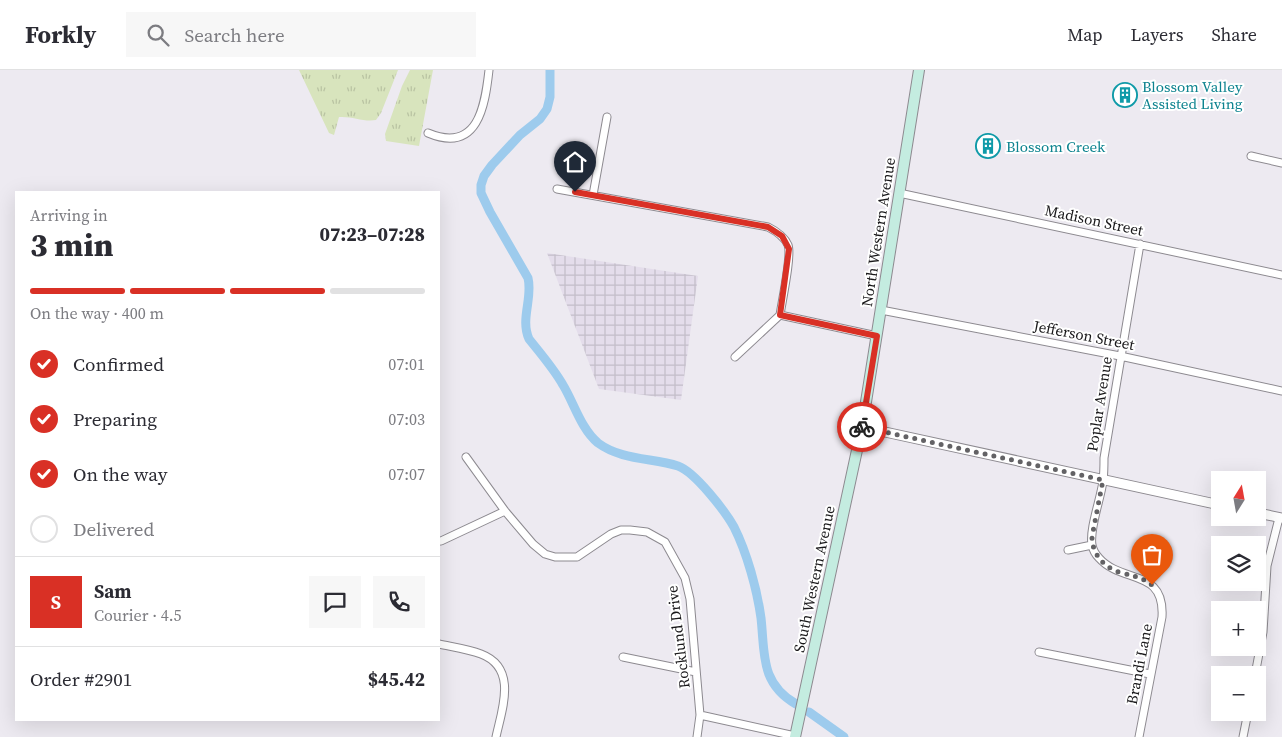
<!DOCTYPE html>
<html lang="en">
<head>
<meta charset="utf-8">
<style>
	body { margin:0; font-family:"Source Serif 4",serif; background:#f7f7f7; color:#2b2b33; height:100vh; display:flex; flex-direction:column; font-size:19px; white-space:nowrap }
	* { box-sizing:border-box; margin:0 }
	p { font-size:16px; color:#7c7c81 }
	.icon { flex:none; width:28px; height:28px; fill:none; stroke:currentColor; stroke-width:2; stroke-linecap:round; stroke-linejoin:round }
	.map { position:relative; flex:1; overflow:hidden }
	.sheet { position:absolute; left:15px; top:121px; width:425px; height:530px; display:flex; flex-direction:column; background:#fff; border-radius:0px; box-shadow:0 5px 20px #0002 }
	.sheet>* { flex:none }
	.needle { width:32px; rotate:11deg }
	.buttons { position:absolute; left:1211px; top:401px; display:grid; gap:10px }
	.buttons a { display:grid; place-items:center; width:55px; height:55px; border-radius:0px; background:#fff; box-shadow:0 5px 20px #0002; font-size:25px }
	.pin { position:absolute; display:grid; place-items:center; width:42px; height:42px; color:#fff; margin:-51px -21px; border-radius:50% 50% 50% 0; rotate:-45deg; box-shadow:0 0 5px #0007 }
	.pin .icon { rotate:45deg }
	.courier { position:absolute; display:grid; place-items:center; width:50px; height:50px; margin:-25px; border:4px solid #d93025; border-radius:50%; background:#fff; color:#222; box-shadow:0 1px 6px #0007 }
	.headline em { font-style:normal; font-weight:800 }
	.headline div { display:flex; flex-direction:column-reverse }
	.headline { display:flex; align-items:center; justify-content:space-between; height:85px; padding:0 15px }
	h1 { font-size:32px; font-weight:800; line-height:38px }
	.bar { display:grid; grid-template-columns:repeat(4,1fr); gap:8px 5px; align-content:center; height:60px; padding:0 15px }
	.bar i { height:6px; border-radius:4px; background:#e1e1e2 }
	.bar .on { background:#d93025 }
	.bar p { grid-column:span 4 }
	.line { display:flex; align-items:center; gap:12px; padding:0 15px; border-top:1px solid #e1e1e2 }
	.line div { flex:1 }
	.round { display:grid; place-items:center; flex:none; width:52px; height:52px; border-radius:0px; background:#f7f7f7 }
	ol { padding:0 15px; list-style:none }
	li { display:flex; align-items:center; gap:15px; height:55px }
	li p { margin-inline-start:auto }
	li .icon { padding:5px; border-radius:50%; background:#d93025; color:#fff; stroke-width:4 }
	li:last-child { color:#7c7c81 }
	li i { width:28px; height:28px; border:2px solid #e1e1e2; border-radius:50% }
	header { display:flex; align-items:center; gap:30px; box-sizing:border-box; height:70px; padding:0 25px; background:#fff; border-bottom:1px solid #e1e1e2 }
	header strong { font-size:24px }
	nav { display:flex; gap:28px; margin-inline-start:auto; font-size:18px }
	.search { width:350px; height:45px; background:#f7f7f7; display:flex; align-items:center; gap:12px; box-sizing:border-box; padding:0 18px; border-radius:0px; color:#7c7c81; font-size:19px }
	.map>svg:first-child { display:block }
	.industrial { fill:url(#industrial-grid) }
	.grass { fill:url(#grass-tufts) }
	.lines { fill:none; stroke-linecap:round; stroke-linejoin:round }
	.canal { stroke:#9dcbed; stroke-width:9 }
	.minor-casing { stroke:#8d8a90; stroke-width:9 }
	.tertiary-casing { stroke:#8d8a90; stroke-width:11 }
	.secondary-casing { stroke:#8d8a90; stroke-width:12 }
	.minor { stroke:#fff; stroke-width:7 }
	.tertiary { stroke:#fff; stroke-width:9 }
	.secondary { stroke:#c4ece0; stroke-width:10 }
	.done { stroke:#636265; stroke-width:5; stroke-dasharray:0 9 }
	.route { stroke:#d93025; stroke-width:6 }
	.labels { text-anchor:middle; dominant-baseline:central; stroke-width:4; stroke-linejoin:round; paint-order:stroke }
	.culture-label { font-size:15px; fill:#0d838f; stroke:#fff; text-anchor:start }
	.street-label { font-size:15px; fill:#19181a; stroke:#fff }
</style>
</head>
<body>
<header>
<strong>Forkly</strong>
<div class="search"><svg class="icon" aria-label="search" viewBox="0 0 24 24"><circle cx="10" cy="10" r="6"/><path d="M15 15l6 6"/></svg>Search here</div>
<nav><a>Map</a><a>Layers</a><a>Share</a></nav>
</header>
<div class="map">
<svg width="1282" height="667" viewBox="0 0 1282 667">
	<defs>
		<pattern id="industrial-grid" width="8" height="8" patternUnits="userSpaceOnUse" patternTransform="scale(1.25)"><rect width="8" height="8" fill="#e4ddeb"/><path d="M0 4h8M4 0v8" fill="none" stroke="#c3bdc9"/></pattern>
		<pattern id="grass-tufts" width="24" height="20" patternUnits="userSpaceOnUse" patternTransform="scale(1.25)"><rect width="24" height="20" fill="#d8e4bd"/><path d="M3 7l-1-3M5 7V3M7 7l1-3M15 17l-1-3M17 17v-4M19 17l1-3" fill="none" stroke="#b9c3a2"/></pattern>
	</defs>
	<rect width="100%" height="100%" fill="#edeaf1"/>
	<path class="industrial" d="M547 183 698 206 681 330 599 319Z"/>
	<path class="grass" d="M299 0H398L381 43 376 50C363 52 352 46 339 47L334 65 329 63Z
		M410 0H433L419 76 386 71 385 64 402 16Z"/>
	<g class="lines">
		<path class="canal" d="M550 0V27L547 39 540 49 520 65 492 95 484 106 481 115V123L490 142 528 208C533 228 520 249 529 269 541 284 554 299 563 315 574 333 581 359 598 373 621 390 652 388 678 396 695 402 725 441 734 457 747 483 757 519 761 548 765 584 760 613 796 634
			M809 642 844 667"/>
		<defs>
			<path id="minor" d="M428 63C478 84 485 36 489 0
				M1251 86 1282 93
				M557 119 768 157C776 161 784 166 788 175 792 185 782 231 780 245
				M899 123 1282 205
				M593 125 607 47
				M881 240 1120 286 1282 321
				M780 245 877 266
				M735 287 780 245
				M466 387 505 441 533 474 545 484 555 487H577L611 464 621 460H630L647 462 665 472 685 508 690 529 700 645 795 666
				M441 471 505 441
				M1068 480 1092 475
				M439 574C453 577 468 579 481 584 518 598 502 639 496 667
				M1039 582 1150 604
				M623 587 696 602
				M1255 605 1263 562 1267 496 1279 448
				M697 667 700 645
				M1139 667 1162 547C1165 498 1122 514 1099 488 1096 485 1093 480 1092 475 1089 459 1101 428 1103 411 1104 403 1104 395 1104 388L1140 174
				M1243 667 1248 642"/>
			<path id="tertiary" d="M862 357 1220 435
				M1258 443 1282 448"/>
			<path id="secondary" d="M795 667 862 357 919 0"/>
		</defs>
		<use href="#minor" class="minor-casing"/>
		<use href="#tertiary" class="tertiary-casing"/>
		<use href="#secondary" class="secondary-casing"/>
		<use href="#minor" class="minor"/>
		<use href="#tertiary" class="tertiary"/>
		<use href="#secondary" class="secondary"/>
	</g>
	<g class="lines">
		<path class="done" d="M862 357 1103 410 1092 467C1092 483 1103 497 1119 502 1131 506 1141 506 1152 515"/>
		<path class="route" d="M575 122 768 157 782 166 789 179 780 245 877 266 862 357"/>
	</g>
	<defs>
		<symbol id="building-ring" viewBox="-11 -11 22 22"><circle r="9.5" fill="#fff" stroke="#0f9aa8" stroke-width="1.5"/><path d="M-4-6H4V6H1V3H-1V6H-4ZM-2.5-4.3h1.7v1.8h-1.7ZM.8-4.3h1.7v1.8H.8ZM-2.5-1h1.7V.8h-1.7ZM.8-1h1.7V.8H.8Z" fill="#0f9aa8"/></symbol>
	</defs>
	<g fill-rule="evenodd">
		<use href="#building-ring" x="1111" y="11" width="28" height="28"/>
		<use href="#building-ring" x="974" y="62" width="28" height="28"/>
	</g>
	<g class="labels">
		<g class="culture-label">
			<text x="1142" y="16">Blossom Valley<tspan x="1142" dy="17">Assisted Living</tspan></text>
			<text x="1006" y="76">Blossom Creek</text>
		</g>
		<g class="street-label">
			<text transform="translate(1094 150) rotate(12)">Madison Street</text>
			<text transform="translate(878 162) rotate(-81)">North Western Avenue</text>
			<text transform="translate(1084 265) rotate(11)">Jefferson Street</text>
			<text transform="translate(1099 334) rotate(-81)">Poplar Avenue</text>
			<text transform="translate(814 509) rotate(-78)">South Western Avenue</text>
			<text transform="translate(678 567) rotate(-97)">Rocklund Drive</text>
			<text transform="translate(1139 594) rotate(-79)">Brandi Lane</text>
		</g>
	</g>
</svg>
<div class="buttons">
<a><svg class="needle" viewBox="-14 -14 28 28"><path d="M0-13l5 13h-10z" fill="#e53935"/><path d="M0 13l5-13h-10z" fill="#7c7c81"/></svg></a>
<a><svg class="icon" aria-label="layers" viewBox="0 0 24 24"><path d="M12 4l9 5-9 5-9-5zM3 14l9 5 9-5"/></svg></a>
<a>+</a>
<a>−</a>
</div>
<div class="pin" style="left:1152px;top:515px;background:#ea580c"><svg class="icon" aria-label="bag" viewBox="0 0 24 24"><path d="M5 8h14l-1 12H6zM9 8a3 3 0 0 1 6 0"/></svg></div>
<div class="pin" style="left:575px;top:122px;background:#1f2937"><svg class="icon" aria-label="home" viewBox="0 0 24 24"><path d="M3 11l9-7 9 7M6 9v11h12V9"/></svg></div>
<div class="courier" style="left:862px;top:357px"><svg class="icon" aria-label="bike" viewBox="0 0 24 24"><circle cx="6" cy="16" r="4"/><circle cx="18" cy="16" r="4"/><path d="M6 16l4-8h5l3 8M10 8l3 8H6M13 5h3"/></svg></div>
<section class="sheet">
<div class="headline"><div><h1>3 min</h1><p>Arriving in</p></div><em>07:23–07:28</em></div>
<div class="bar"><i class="on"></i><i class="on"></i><i class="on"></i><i></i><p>On the way · 400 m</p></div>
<ol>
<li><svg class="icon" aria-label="check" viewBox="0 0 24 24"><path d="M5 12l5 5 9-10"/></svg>Confirmed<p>07:01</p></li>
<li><svg class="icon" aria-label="check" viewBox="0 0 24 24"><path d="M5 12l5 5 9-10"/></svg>Preparing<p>07:03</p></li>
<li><svg class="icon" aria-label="check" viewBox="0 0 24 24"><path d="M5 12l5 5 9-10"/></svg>On the way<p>07:07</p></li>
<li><i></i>Delivered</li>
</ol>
<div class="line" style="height:90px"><b class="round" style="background:#d93025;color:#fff">S</b><div><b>Sam</b><p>Courier · 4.5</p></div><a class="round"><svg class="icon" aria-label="chat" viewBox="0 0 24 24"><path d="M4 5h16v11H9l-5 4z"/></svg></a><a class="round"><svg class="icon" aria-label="phone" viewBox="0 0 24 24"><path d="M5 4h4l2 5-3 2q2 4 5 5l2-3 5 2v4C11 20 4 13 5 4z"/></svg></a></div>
<div class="line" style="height:65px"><div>Order #2901</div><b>$45.42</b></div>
</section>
</div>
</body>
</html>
